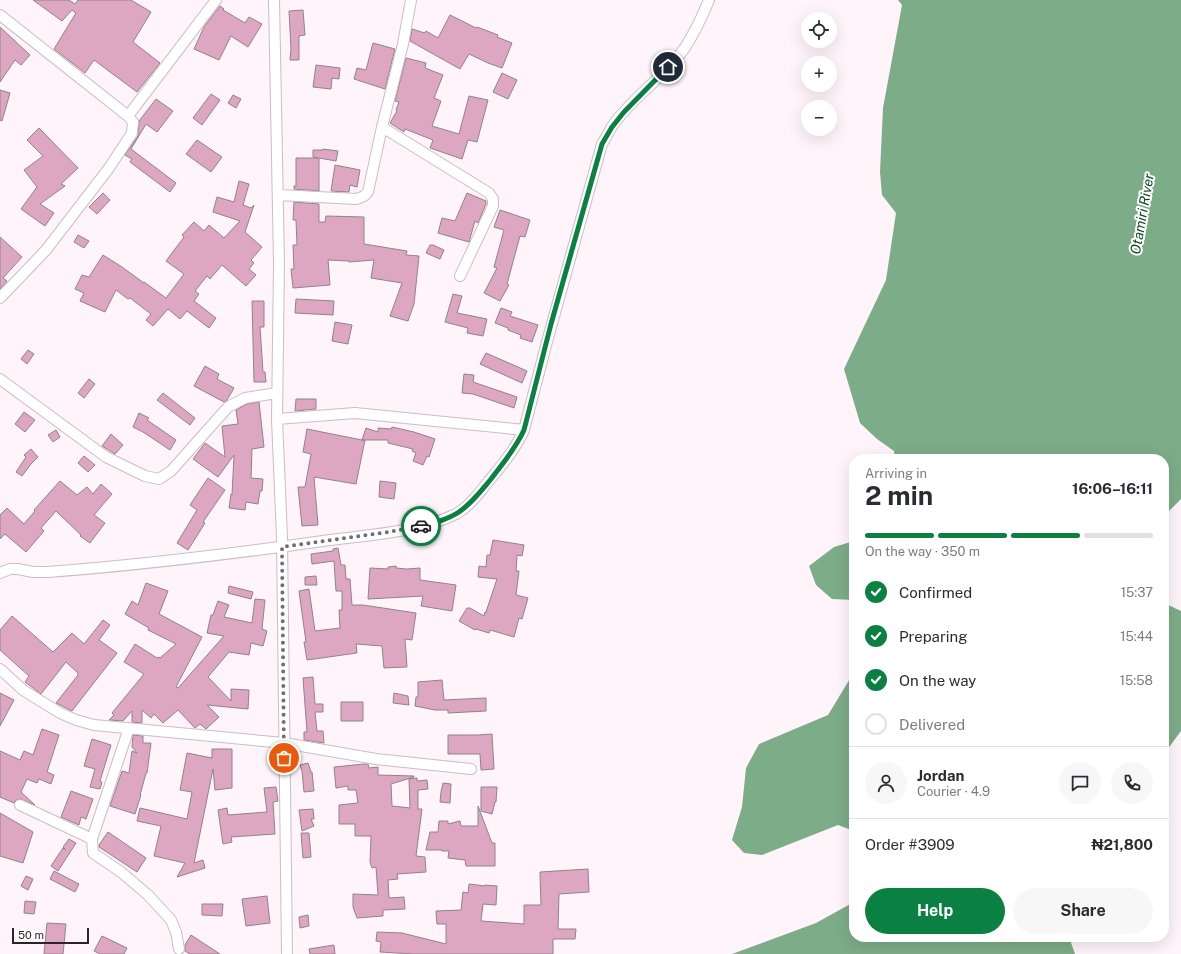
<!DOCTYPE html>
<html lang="en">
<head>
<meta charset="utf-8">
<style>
	body { margin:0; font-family:"Public Sans",sans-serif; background:#f7f7f7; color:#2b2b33; height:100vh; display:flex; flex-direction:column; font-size:15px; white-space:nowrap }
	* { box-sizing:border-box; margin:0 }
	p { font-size:13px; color:#7c7c81 }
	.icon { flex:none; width:22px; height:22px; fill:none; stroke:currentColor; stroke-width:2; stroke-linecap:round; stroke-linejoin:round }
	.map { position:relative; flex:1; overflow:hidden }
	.details { position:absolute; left:849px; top:454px; width:320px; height:488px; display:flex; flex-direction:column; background:#fff; border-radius:16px; box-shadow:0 4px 16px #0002 }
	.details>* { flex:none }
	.tools { position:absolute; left:801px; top:12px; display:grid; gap:8px }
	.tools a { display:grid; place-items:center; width:36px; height:36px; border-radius:50%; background:#fff; box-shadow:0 4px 16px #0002; font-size:20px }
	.scale { position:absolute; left:12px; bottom:10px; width:77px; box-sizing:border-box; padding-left:4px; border:2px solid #2c2528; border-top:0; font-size:11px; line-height:14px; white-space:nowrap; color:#2c2528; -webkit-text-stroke:3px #fff; paint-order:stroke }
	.pin { position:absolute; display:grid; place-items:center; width:34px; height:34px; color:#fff; margin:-17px; border:2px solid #fff; border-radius:50%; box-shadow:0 1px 4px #0007 }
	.courier { position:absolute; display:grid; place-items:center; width:40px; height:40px; margin:-20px; border:3px solid #0b8043; border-radius:50%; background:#fff; color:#222; box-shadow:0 1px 5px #0007 }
	.head em { font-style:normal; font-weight:700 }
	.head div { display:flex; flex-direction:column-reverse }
	.head { display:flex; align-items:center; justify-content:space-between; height:68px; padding:0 16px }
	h1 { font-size:26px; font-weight:700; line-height:30px }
	.bar { display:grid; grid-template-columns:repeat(4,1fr); gap:6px 4px; align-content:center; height:48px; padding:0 16px }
	.bar i { height:5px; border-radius:3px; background:#e1e1e2 }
	.bar .selected { background:#0b8043 }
	.bar p { grid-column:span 4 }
	.line { display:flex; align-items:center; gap:10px; padding:0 16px; border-top:1px solid #e1e1e2 }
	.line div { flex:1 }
	.round { display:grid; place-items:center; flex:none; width:42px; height:42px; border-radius:21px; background:#f7f7f7 }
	ol { padding:0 16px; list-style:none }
	li { display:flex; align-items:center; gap:12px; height:44px }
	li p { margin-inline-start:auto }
	li .icon { padding:4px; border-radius:50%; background:#0b8043; color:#fff; stroke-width:4 }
	li:last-child { color:#7c7c81 }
	li i { width:22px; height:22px; border:2px solid #e1e1e2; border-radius:50% }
	.cta { display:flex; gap:8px; margin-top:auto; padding:8px 16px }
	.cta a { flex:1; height:46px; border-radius:24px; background:#0b8043; color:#fff; font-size:16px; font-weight:700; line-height:46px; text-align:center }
	.cta a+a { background:#f7f7f7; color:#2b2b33 }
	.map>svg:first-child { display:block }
	.water { fill:#7dac88 }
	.building { fill:#dda7c2; stroke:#928289 }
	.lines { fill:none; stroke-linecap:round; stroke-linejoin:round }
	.minor-casing { stroke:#cdbcc4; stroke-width:12 }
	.minor { stroke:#fff; stroke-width:10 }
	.done { stroke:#766d71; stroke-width:4; stroke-dasharray:0 7.2 }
	.route { stroke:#0b8043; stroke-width:5 }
	.labels { text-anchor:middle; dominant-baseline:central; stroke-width:4; stroke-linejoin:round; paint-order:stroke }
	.water-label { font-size:14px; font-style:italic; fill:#104724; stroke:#fff }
</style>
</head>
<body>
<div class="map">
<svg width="1181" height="954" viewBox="0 0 1181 954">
	<rect width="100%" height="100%" fill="#fef4f9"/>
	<path class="water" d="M898 0H1181V499L1169 511 1164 513V459H895L894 451 877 439 860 423 844 369 886 280 896 213 882 195 880 172 883 108 902 5Z
		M854 541V600L832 599 816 585 809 566 834 547Z
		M1164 603 1181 611V731L1164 754Z
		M854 672V831L838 825 762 855 744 853 732 840 742 807 746 768 759 744 828 715Z
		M854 902V937H1069L1075 954H732L816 923Z"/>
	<path class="building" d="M33 0H69L75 4 78 0H131L151 12 133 42 160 63 137 92 94 60 85 73 54 49 76 13 72 10 62 21Z
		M220 6 224 9 223 10 245 23 249 17 262 24 248 47 231 36 219 60 194 49 204 27Z
		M303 10 305 35 299 36V60H290L291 49 289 11Z
		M450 15 476 28 477 27 498 35 497 37 512 43 502 68 488 63 469 54 460 69 410 41 412 29 425 33 426 31 438 38Z
		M0 27 30 55 21 65 15 60 0 82Z
		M373 43 395 49 385 89 354 79 357 68 366 70Z
		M406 58 426 63 425 68 443 75 434 98 441 101 432 126 459 134 469 96 488 100 477 142 468 140 462 159 430 148 433 140 405 129 404 132 390 123 397 111 396 110 399 102 395 101Z
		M316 65 340 68 339 79 332 78 331 89 313 87Z
		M502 73 517 80 508 99 493 92Z
		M0 90 10 93 2 121 0 120Z
		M211 94 220 100 202 125 193 118Z
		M233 95 241 99 236 108 228 103Z
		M156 99 173 111 157 132 146 124 131 149 176 183 170 192 130 162 132 159 125 155 138 136 139 121Z
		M39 128 78 168 61 184 65 186 40 204 54 213 45 226 21 209 37 187 24 170 43 156 27 140Z
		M197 140 222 157 211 172 186 154Z
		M323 149 338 151 336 161 319 158V191L294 189V186H296V158H318L313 157V150H323Z
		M335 165 360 170 357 187 350 185 349 192 331 191Z
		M239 181 249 184 243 205 251 208 254 205 245 232 262 247 251 260 254 263 249 269 256 275 246 286 222 265 210 279 207 276 195 291 199 294 194 301 216 318 209 328 187 311 180 319 168 309 153 326 146 320 151 314 130 298 128 299 116 290 105 312 80 301 84 293 75 289 82 275 89 277 103 255 122 267 144 283V282L166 298 184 274 166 261 184 237 182 235 194 222 204 231 209 225 224 238 240 221 213 212 217 197 234 202Z
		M103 193 110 200 97 214 89 207Z
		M467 193 486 201V204L478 223 475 221 469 242 438 233 442 218 455 221Z
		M294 202 319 204V222H325L326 216 364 217V244L407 251 406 255 419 256 414 304 408 321 390 316 402 283 371 278 374 260 349 262V261L328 260 330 285 293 288 291 269H294L293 245H297L296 220H293Z
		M500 210 530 220 525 237 520 236 507 284 509 285 500 301 484 293 497 268 494 267 504 230 494 227Z
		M78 235 89 241 84 248 74 242Z
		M0 237 22 257 3 278 7 281 0 289Z
		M430 245H433L444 250 440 259 426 253Z
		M453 294 462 296 457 313 487 319 483 336 467 333 468 328 445 322Z
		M296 299 334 301 333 315 295 313Z
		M252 301H264V327H260L263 372H265L266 382H254Z
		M501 308 512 312 510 316 538 325 532 342 520 338 521 335 508 330V328L495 323Z
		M335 322 352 325 348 344 332 341Z
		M28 350 34 354 27 364 21 359Z
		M486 353 527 371 522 383 480 364Z
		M205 366 219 374 217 379 234 388 227 400 224 402 194 386Z
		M464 374 474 375 473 382 517 397 514 408 473 394 462 393Z
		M89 379 95 384 84 398 78 393Z
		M163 393 195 418 190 425 157 400Z
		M296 399H316V409L295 411Z
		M259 402 264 447 252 449 251 478 263 479 262 491H260L258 504 246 502 245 510 229 508 231 494 232 495 234 455 218 477 193 459 205 443 225 457 222 426 238 424 236 410 247 404Z
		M24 412 35 420 25 432 15 424Z
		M139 413 149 418 147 420 176 440 170 450 143 432 133 427Z
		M392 427 414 432 435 439 429 457 427 456 423 465 413 461 416 453 412 451 413 449 388 443V440H362H365L356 484 314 477 318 525 302 526 298 487H305L311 454 303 452 307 429 362 440 366 428 378 432V428L391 429Z
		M56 430 60 437 53 442 48 435Z
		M111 434 123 445 115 454 102 446Z
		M31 449 38 457 31 464 22 476 16 472 26 457 24 455Z
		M84 456 95 465 88 472 78 463Z
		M208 478 225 490 203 522 205 523 188 550 177 543 197 510 190 505Z
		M60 481 77 495 87 487 93 494 101 484 112 494 94 515 105 523 90 543 80 536 81 535 56 511 41 528 44 531 26 552 5 534 0 539V515L7 508 24 524 35 511 34 510Z
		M380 481 396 483 394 499 379 497Z
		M493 540 524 545 522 556 517 555 516 571H519L516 595 528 598 522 619 519 618 514 637 490 630 489 633 476 629 475 630 459 621 467 608H470L484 616 485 612H486L497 579 478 577 479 566 486 567 487 555H490Z
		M338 548 341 565H345L346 579H350L352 605H363L416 613 412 640 405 639 407 667 384 668 382 646 356 644 357 653 307 660 304 642H306L299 591 309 589 315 631 340 628 339 610H342V591H336L334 561 312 564 311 554 333 551V549Z
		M396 566V568L407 569 420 568V580L456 585 452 611 421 606 423 596 368 599 370 568 388 569V567Z
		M316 576 317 585H305V577Z
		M146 583 168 591 159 614 202 637 176 687 178 688 224 636 207 633 211 615H213L218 601 229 605 224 617 252 623 255 599 265 600 262 629 267 631 263 646 251 643 249 655 229 652 208 677 231 701V689L249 690 248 709 207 705 219 717 206 729 200 724 195 728 178 710 163 723 154 714 151 718 142 710V723L132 722V711L123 721 109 720 114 715 112 713 144 674 124 662 135 644 157 658 158 657 160 658 176 644 148 630 149 628 125 614 132 601 138 605Z
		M229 586 253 592 251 599 228 593Z
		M12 616 53 652 72 633 84 644 103 620 110 625 99 640 117 653 72 711 56 703 78 675V673L66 662 41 694 25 682 29 676 0 650V630Z
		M313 677 315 704H323V712H315L317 731H323L324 743 304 740V732H307L303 678Z
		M442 680 444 700 486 698V711L448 713V710H435L415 706 416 697H418V682Z
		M0 693 14 700 0 726Z
		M394 693 408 696 409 705 393 703Z
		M341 702H363V721H341Z
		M42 729 59 735 47 772 54 775 51 784 39 779 37 783 27 779 21 792 35 805 20 799 16 800 14 803 0 797V751L20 760 24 751 33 755Z
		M492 734 494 769 481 770 480 754H448V735H478Z
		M133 735 143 736V743H151L147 773H146L140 795H141L135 814 110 806 122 771 129 773 132 751 137 753 132 747Z
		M92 739 111 745 100 781 102 782 100 789 90 787 95 769 84 766Z
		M212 749H232V788L215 790 213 769 194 863 203 860 205 868 177 877 185 863 154 856 161 826 137 821 140 808 187 819 192 792 180 790 187 753 212 758Z
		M308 763 311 772H312L314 791 304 792 302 771 300 765Z
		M364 764H368L369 768 378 767V775L414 776V777L391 784 392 806 410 808 409 779 417 778V781L427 780 428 789 418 790V809H422L416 856 425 857 426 872 397 874 398 879 388 880 389 898 404 897 405 909 383 910V916L357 918 353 907V894L378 895 376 867 372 868 370 862 371 836H355V824H339V805L358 803 356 790H348V786L336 788 334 767Z
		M443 783 451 784 450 803 440 802 441 792Z
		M276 787 278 801 273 802 275 834 231 837 232 842 223 844 218 810 227 808 228 815 267 812 264 788Z
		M481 787H497L496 802H495L492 814 481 811Z
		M71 791 93 799 86 819 81 817 79 825 61 817Z
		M478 806 492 843H495V866H466L465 860 448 858 449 851H442V850H426L430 832H438L439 821H448V824L460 821 461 826H478Z
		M313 809 314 819H311L314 826 302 831 299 810Z
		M0 813 33 832 23 863 0 856Z
		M108 832 146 858 137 872 99 847V845Z
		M301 833H309L311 857 303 858Z
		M69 839 76 843 58 871 51 866 63 848 66 850 63 847Z
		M588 869 589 892 559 894 558 929H576L575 939H553V954H414L380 952 381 942 376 941 377 932 402 933 446 944V924H437L436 911 461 910 463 892 468 893 469 884 485 886V885L497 886 496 905 483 904 481 921 524 924V905H541L540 872Z
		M54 871 79 884 75 892 50 879Z
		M26 876 33 879 28 890 21 886Z
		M267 896 270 923 246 926 242 899Z
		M25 901 36 902 34 914 24 913Z
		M202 904H223L222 916 202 915Z
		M308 915 309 926 300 928 299 917Z
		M47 923 66 924 63 954H44Z
		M191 935 220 954H190L185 951V945Z
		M102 936 127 948 124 954H100L94 951Z
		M334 945 335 954H310L309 949Z"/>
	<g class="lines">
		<defs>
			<path id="minor" d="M274 0 279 263 277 419 282 538 287 954
				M0 15 128 116 216 0
				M382 127 489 193 493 199V206L460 276
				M278 195 357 199 364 196 368 192 382 127 403 44 411 0
				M0 298 46 250 109 168 132 133 133 122 128 116
				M0 379 106 457 145 476 159 479 171 471 228 407 245 398 277 393
				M277 419 355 413 524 430
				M0 573 10 569H18L33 572H48C140 565 231 554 323 541 365 535 417 533 456 514 469 507 478 494 488 482 501 466 515 450 524 430L548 338 602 144C606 138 609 131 613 125 633 97 664 77 684 49 694 34 702 17 709 0
				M0 669 23 690 60 713 76 720 94 725 284 743 376 759 471 769
				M129 728 92 839 93 853 121 872 148 895 171 920 176 932 179 949
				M20 805 92 839"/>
		</defs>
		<use href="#minor" class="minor-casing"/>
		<use href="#minor" class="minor"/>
	</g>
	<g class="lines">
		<path class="done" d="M284 758 282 547 388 532 421 526"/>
		<path class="route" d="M421 526C431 525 450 518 459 512 472 503 481 491 491 479 503 463 516 448 524 430L551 324 602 144 612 127 624 112 668 67"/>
	</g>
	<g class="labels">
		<g class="water-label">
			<text transform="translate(1142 214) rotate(-80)">Otamiri River</text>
		</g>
	</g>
</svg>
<div class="tools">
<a><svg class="icon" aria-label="locate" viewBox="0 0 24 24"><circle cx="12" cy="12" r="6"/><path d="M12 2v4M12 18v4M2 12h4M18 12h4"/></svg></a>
<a>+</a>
<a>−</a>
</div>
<div class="scale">50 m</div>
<div class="pin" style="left:284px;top:758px;background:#ea580c"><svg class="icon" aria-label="bag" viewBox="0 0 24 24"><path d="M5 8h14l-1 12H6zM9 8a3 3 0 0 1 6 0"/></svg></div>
<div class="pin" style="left:668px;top:67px;background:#1f2937"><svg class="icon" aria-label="home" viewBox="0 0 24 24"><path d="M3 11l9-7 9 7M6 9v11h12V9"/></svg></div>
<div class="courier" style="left:421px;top:526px"><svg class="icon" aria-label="car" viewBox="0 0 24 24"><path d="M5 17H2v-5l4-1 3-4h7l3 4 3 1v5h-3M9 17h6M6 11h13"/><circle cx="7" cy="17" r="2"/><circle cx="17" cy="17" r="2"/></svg></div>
<section class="details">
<div class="head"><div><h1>2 min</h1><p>Arriving in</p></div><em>16:06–16:11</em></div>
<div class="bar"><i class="selected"></i><i class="selected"></i><i class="selected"></i><i></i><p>On the way · 350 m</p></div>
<ol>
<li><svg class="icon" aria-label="check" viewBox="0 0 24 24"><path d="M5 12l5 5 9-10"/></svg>Confirmed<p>15:37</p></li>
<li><svg class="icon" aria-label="check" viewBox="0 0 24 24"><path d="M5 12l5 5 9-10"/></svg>Preparing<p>15:44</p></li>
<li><svg class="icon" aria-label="check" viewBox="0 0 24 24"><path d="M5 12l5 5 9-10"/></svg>On the way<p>15:58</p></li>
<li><i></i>Delivered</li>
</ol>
<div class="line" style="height:72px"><a class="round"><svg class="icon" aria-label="person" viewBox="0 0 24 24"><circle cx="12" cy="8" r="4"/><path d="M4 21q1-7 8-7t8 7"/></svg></a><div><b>Jordan</b><p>Courier · 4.9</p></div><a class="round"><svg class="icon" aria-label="chat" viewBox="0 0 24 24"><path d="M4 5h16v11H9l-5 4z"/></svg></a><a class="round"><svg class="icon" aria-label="phone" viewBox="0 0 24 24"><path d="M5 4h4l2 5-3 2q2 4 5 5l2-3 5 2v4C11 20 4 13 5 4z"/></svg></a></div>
<div class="line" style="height:52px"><div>Order #3909</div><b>₦21,800</b></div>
<div class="cta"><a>Help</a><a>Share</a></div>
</section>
</div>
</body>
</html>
